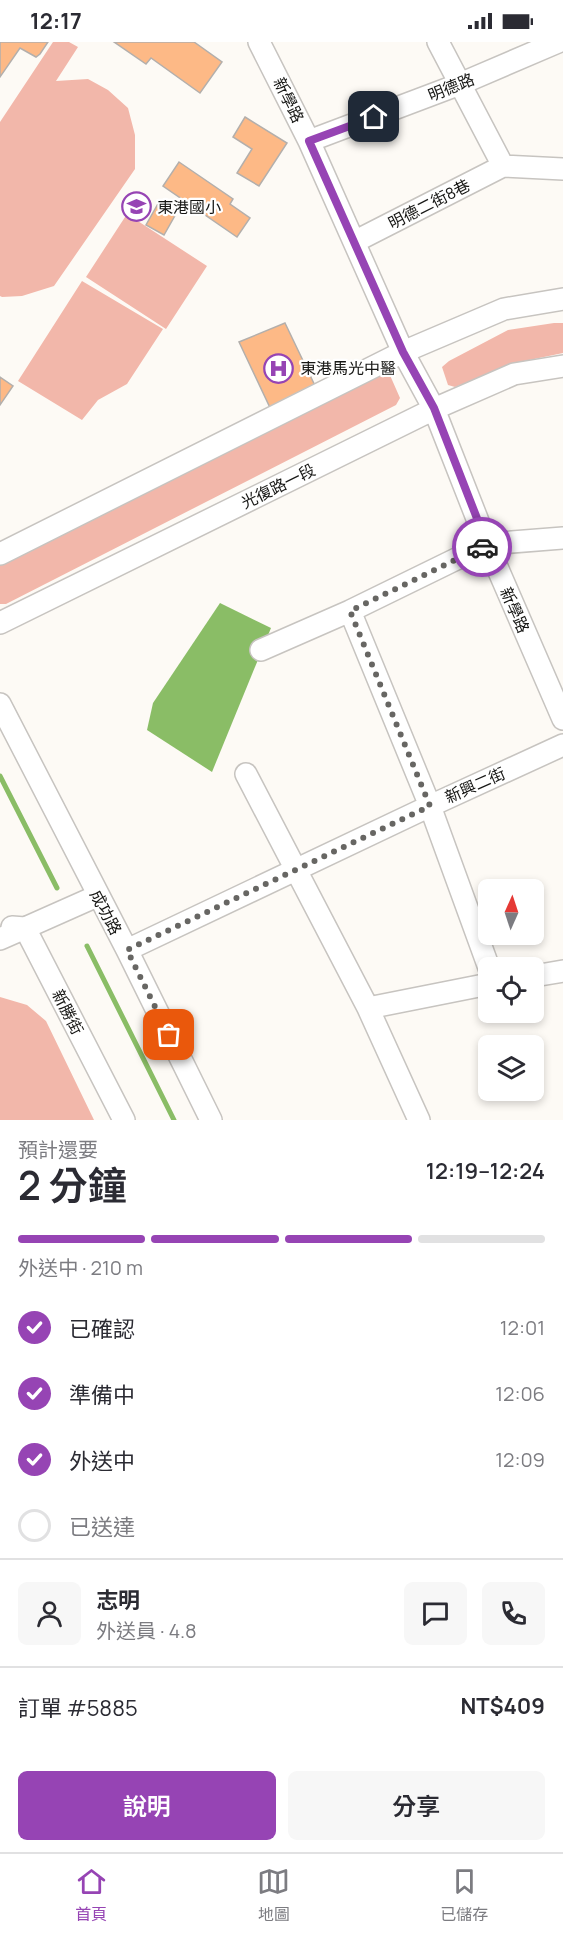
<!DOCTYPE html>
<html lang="zh-TW">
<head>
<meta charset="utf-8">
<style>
	body { margin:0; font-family:Manrope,"Noto Sans TC",sans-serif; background:#f7f7f7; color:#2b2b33; height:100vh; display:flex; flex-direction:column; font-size:22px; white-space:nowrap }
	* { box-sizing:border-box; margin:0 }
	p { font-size:20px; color:#7c7c81 }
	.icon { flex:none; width:33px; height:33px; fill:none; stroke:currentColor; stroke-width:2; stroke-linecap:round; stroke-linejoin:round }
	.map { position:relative; height:1078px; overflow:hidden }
	.side { display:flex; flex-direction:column; background:#fff; flex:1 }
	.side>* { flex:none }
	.needle { width:39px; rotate:3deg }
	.controls { position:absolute; left:478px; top:837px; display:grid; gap:12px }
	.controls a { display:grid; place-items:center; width:66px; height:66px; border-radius:9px; background:#fff; box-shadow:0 3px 9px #0003; font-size:30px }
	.pin { position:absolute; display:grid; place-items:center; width:51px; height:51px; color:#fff; margin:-26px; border-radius:12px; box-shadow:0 3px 9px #0006 }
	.courier { position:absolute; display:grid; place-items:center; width:60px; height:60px; margin:-30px; border:4px solid #9644b4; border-radius:50%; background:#fff; color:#222; box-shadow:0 2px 8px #0007 }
	.summary em { font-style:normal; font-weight:600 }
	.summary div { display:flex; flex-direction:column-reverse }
	.summary { display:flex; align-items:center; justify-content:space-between; height:102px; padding:0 18px }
	h1 { font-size:39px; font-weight:600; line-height:45px }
	.bar { display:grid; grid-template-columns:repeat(4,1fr); gap:9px 6px; align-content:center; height:72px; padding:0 18px }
	.bar i { height:8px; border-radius:4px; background:#e1e1e2 }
	.bar .selected { background:#9644b4 }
	.bar p { grid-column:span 4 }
	.line { display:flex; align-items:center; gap:15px; padding:0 18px; border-top:2px solid #e1e1e2 }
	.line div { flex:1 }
	.round { display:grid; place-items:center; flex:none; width:63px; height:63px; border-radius:9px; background:#f7f7f7 }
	ol { padding:0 18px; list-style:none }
	li { display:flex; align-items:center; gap:18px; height:66px }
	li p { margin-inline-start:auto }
	li .icon { padding:6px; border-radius:50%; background:#9644b4; color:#fff; stroke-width:4 }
	li:last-child { color:#7c7c81 }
	li i { width:33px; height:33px; border:3px solid #e1e1e2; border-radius:50% }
	.cta { display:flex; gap:12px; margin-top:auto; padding:12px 18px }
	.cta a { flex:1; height:69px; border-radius:9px; background:#9644b4; color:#fff; font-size:24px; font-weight:600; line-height:69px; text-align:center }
	.cta a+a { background:#f7f7f7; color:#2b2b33 }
	.status { display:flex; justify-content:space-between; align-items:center; height:42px; padding:0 30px; background:#fff; direction:ltr }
	.status svg { height:16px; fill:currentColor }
	.tab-bar { display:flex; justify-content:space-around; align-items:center; height:84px; border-top:2px solid #e1e1e2; background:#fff; font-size:16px; color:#7c7c81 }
	.tab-bar a { display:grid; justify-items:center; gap:3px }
	.tab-bar .selected { color:#9644b4 }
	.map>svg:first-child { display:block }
	.green { fill:#f2b7aa }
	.water { fill:#8abd66 }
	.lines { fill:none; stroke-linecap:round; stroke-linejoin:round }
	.stream { stroke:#8abd66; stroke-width:5 }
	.building { fill:#fdb986; stroke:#b3afac; stroke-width:1.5 }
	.minor-casing { stroke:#c7c4c0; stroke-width:24 }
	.minor { stroke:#fff; stroke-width:21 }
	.done { stroke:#676663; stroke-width:6; stroke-dasharray:0 10.8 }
	.route { stroke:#9644b4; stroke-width:8 }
	.labels { text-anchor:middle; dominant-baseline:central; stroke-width:4.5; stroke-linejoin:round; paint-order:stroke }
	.street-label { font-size:16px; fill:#161614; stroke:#fff }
	.poi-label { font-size:16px; fill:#161614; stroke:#fff; text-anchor:start }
</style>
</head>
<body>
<div class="status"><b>12:17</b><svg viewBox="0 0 49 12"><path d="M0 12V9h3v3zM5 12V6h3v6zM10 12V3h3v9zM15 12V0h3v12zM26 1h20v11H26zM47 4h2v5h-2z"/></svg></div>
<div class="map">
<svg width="563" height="1078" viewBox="0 0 563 1078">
	<rect width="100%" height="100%" fill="#fdfaf5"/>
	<path class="green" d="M53 0H69L78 5 56 39 88 37 108 48 128 66 135 93V127L54 244 22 254 2 255 0 254V80Z
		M127 172 207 224 166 287 86 235Z
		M82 239 163 287 127 342 98 358 82 378 18 339Z
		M554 281H563V311L520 320 455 345 448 343 442 325 449 319 508 288Z
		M381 331H389L400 356 396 363 6 562H0V518Z
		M0 955 27 963 46 979 94 1078H0Z"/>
	<path class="water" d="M220 561 271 586 212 730 147 688 153 661Z"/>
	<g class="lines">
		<path class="stream" d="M0 734 57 846
			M87 904 174 1078"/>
	</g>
	<path class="building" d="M0 0H48L40 12 36 15 20 6 0 35Z
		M114 0H194L222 20 200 51 151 16 146 22Z
		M245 75 287 101 259 144 237 131 252 107 233 95Z
		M179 120 233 157 230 162 250 176 237 195 163 144Z
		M159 160 177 170 164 193 146 183Z
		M285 281 319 352 273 372 239 300Z
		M0 335 13 344 0 363Z"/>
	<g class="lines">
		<defs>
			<path id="minor" d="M259 0 309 99 403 310 434 367 487 502 563 677
				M438 0 503 124 563 127
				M309 99 460 42 558 0
				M354 200 503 124
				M0 512 403 310 504 267 563 257
				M350 569 430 764 489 926
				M0 581 434 367 514 332 563 324
				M261 608 350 569 487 502 563 496
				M0 662 127 908 211 1078
				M246 732 368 966 419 1078
				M12 885 25 886 97 854
				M0 897 25 886 124 1078
				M127 908 430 764 563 703
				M534 934 563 929
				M368 966 489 942"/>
		</defs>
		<use href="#minor" class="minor-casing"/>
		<use href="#minor" class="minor"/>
	</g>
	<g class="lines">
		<path class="done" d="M169 993 127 908 430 764 350 569 482 505"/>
		<path class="route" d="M374 75 309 99 403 310 434 366 487 502 482 505"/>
	</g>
	<defs>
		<symbol id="school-ring" viewBox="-11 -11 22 22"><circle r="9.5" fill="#fff" stroke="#9644b4" stroke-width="1.5"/><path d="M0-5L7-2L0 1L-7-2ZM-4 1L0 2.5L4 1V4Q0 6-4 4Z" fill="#9644b4"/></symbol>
		<symbol id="hospital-ring" viewBox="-11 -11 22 22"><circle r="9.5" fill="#fff" stroke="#9644b4" stroke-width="1.5"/><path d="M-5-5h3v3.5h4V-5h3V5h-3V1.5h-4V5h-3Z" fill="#9644b4"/></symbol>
	</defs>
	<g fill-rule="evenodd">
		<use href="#school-ring" x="120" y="148" width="33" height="33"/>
		<use href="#hospital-ring" x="262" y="310" width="33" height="33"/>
	</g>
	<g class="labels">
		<g class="street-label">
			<text transform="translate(451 45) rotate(-22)">明德路</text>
			<text transform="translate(289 58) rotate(64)">新學路</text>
			<text transform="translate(429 162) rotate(-27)">明德二街8巷</text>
			<text transform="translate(278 444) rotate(-26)">光復路一段</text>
			<text transform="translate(515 568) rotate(66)">新學路</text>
			<text transform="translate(475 743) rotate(-24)">新興二街</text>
			<text transform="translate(106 870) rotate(62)">成功路</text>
			<text transform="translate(68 970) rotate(63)">新勝街</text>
		</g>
		<g class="poi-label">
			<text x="157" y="165">東港國小</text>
			<text x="300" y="326">東港馬光中醫</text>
		</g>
	</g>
</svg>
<div class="controls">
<a><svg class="needle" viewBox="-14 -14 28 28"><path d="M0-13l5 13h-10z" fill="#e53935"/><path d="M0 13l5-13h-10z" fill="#7c7c81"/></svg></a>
<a><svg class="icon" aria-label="locate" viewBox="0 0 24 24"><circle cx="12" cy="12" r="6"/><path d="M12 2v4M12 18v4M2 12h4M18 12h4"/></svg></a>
<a><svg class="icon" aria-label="layers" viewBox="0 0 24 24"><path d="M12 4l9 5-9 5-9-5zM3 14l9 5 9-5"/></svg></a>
</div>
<div class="pin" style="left:169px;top:993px;background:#ea580c"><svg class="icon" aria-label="bag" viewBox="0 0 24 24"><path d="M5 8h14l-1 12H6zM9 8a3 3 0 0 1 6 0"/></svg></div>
<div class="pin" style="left:374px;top:75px;background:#1f2937"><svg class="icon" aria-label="home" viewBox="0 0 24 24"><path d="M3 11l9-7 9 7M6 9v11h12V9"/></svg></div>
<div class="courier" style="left:482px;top:505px"><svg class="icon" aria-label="car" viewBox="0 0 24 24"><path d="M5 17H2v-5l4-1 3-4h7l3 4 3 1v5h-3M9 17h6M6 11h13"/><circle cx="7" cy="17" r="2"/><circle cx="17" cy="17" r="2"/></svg></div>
</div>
<section class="side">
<div class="summary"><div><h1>2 分鐘</h1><p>預計還要</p></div><em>12:19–12:24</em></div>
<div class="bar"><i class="selected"></i><i class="selected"></i><i class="selected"></i><i></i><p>外送中 · 210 m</p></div>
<ol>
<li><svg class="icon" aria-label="check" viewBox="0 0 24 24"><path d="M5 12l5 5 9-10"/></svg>已確認<p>12:01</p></li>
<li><svg class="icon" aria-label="check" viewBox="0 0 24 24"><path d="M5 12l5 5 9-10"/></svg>準備中<p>12:06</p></li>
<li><svg class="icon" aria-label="check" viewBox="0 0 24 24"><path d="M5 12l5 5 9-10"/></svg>外送中<p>12:09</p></li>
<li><i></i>已送達</li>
</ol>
<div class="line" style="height:108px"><a class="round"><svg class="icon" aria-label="person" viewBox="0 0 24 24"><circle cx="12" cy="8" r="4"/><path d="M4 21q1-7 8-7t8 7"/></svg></a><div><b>志明</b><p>外送員 · 4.8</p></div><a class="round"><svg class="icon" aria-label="chat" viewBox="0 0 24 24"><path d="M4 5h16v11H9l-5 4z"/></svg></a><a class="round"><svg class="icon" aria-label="phone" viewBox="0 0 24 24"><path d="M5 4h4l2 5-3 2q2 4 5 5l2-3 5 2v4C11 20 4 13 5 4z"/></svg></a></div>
<div class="line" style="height:78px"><div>訂單 #5885</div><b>NT$409</b></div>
<div class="cta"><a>說明</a><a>分享</a></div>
</section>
<nav class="tab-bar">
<a class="selected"><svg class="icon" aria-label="home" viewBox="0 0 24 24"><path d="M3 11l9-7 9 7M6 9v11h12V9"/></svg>首頁</a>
<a><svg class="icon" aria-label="map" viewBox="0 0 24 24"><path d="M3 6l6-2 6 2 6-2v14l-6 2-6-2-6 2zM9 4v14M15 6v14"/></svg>地圖</a>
<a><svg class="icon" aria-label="saved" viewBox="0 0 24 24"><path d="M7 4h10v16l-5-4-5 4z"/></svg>已儲存</a>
</nav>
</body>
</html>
